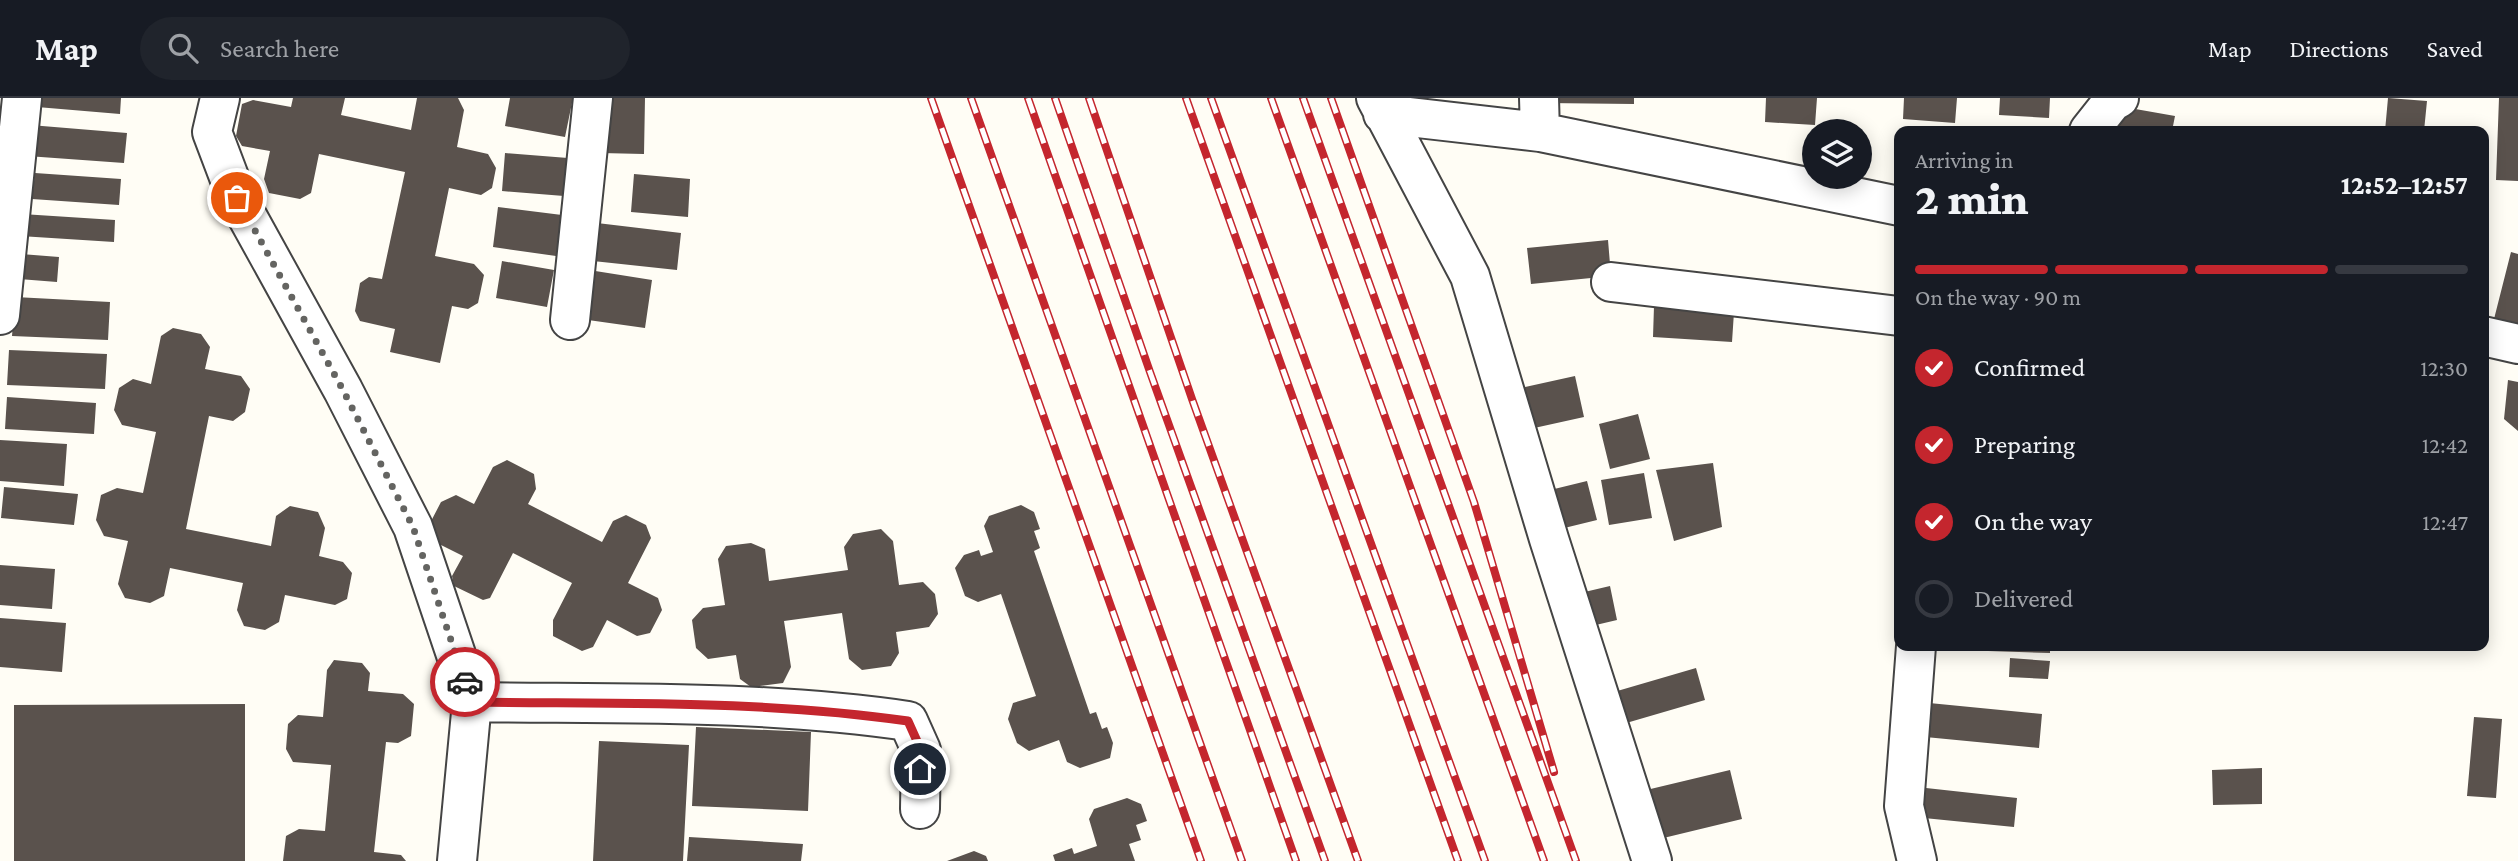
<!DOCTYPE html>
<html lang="en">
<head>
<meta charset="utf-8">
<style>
	body { margin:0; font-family:"Crimson Pro",serif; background:#20242c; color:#f1f3f6; height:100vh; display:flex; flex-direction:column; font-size:26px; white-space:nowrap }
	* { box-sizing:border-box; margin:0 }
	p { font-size:23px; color:#9ea1a6 }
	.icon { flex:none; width:38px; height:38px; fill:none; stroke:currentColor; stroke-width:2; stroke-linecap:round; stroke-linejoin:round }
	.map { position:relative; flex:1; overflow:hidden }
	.details { position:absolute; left:1894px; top:28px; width:595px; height:525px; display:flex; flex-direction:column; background:#171b24; border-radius:14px; box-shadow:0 4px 18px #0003 }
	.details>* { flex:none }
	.fabs { position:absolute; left:1802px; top:21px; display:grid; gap:14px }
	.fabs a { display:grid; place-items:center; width:70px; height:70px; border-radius:50%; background:#171b24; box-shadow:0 4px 18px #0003; font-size:35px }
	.pin { position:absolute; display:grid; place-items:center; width:60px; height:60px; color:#fff; margin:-30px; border:4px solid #fff; border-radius:50%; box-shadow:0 2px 7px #0007 }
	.courier { position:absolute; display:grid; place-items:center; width:70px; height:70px; margin:-35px; border:5px solid #c4262e; border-radius:50%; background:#fff; color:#222; box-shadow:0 2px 9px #0007 }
	.summary em { font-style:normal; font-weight:800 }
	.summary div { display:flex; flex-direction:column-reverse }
	.summary { display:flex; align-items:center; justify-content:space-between; height:119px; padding:0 21px }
	h1 { font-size:46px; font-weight:800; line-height:52px }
	.bar { display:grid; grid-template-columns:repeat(4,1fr); gap:10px 7px; align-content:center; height:84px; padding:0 21px }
	.bar i { height:9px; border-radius:5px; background:#363941 }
	.bar .on { background:#c4262e }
	.bar p { grid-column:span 4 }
	ol { padding:0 21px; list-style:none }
	li { display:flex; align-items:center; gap:21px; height:77px }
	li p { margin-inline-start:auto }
	li .icon { padding:7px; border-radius:50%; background:#c4262e; color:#fff; stroke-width:4 }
	li:last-child { color:#9ea1a6 }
	li i { width:38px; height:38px; border:4px solid #363941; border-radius:50% }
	header { display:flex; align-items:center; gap:42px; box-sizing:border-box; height:98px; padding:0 35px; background:#171b24; border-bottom:2px solid #363941 }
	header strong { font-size:33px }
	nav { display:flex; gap:38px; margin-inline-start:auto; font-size:24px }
	.search { width:490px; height:63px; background:#20242c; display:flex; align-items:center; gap:18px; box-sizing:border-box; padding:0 24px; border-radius:38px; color:#9ea1a6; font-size:26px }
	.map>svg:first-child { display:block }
	.building { fill:#5a524d }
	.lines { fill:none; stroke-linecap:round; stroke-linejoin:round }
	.street-casing { stroke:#444; stroke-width:42 }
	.street { stroke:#fff; stroke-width:38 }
	.rail-casing { stroke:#c4262e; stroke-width:8 }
	.rail { stroke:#fff; stroke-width:5; stroke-dasharray:16; stroke-linecap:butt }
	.done { stroke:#646461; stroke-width:7; stroke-dasharray:0 12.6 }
	.route { stroke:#c4262e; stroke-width:9 }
</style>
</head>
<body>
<header>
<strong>Map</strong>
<div class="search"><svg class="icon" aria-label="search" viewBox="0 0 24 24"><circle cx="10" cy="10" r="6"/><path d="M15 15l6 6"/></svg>Search here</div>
<nav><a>Map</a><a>Directions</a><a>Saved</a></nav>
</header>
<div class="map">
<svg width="2518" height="763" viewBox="0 0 2518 763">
	<rect width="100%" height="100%" fill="#fffdf5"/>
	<path class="building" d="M37 0H121L120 16 37 9Z
		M293 0H345L341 17 411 32 417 0H458L464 12 457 49 488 56 496 70 492 90 481 97 449 90 435 158 474 166 484 177 478 205 468 211 452 208 440 265 390 254 395 231 360 223 355 213 360 185 369 179 382 181 405 74 319 56 311 95 300 101 269 95 264 81 270 53 242 48 236 38 242 6 253 2 291 9Z
		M510 0H573L565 39 505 28Z
		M602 0H645L644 56 601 55Z
		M1545 0H1634V6L1545 5Z
		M1766 0H1817L1815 27 1765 24Z
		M1904 0H1957L1955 25 1903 21Z
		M2000 0H2050L2049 20 1999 17Z
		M2388 0 2427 3 2424 33H2385Z
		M2499 0H2518V83L2496 82Z
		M2124 9 2175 18 2172 33H2113Z
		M30 27 127 35 124 65 27 58Z
		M505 55 568 60 564 98 502 93Z
		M35 75 121 81 119 107 32 101Z
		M634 76 690 81 688 119 631 114Z
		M498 109 562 117 556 158 493 149Z
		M22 116 115 122 114 144 20 138Z
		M597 125 681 135 677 172 593 163Z
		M1608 142 1611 178 1531 186 1527 150Z
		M2511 154 2518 156V231L2493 225Z
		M21 156 59 159 57 184 19 181Z
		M502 163 554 172 547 209 496 200Z
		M589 172 652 182 645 230 581 221Z
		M15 199 110 204 108 242 12 238Z
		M1654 208 1734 214 1732 244 1653 239Z
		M173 230 201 236 210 249 205 271 241 278 250 291 245 314 233 323 209 318 186 431 271 448 276 418 290 408 318 414 325 430 319 458 343 464 352 475 347 501 335 507 285 497 279 524 265 532 244 528 237 512 243 485 170 470 164 498 150 505 125 500 118 486 128 443 104 438 96 422 101 397 117 390 143 395 156 334 122 327 114 312 119 290 133 281 151 286 161 238Z
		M9 252 107 256 105 291 7 287Z
		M1575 278 1584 319 1521 333 1512 292Z
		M2508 282 2518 284V333L2504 321Z
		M7 299 96 305 94 336 5 331Z
		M1638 316 1650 361 1610 371 1599 326Z
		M0 342 67 346 64 388 0 383Z
		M507 362 534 376 536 391 528 406 602 444 613 423 626 417 646 427 651 440 628 485 658 500 662 512 650 535 637 538 607 522 593 549 582 553 553 538V522L572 485 513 455 490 500 483 502 454 488 452 478 463 458 433 443 428 429 441 404 456 397 474 406 493 369Z
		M1713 365 1722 429 1674 443 1656 372Z
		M1644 375 1652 420 1609 427 1601 382Z
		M1587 383 1597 422 1552 433 1542 394Z
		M4 389 78 396 74 427 1 420Z
		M1021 407 1034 414 1040 431 1034 433 1040 450 1034 453 1090 616 1096 614 1102 631 1107 629 1113 645 1110 660 1080 670 1067 664 1059 642 1029 653 1017 645 1008 621 1013 605 1036 598 1001 496 978 504 965 498 955 470 964 457 979 452 981 458 993 454 984 428 989 418Z
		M881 431 893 443 899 487 923 484 935 496 938 516 929 529 896 534 899 555 891 568 862 572 849 561 842 515 784 523 791 569 783 585 751 589 740 581 736 557 708 561 696 550 692 522 703 510 725 507 718 461 726 448 751 445 765 451 769 483 848 472 844 449 853 436Z
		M0 467 55 471 52 511 0 507Z
		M1610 488 1617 522 1583 530 1576 496Z
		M0 520 66 525 62 574 0 569Z
		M1927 548H2050V555L1927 551Z
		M2010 560 2050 563 2048 581 2009 579Z
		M334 562 362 565 370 575 368 593 403 596 414 606 411 638 398 645 386 644 374 754 401 757 406 763H283L286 738 299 731 325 733 331 667 293 664 286 651 288 626 298 617 323 619 327 572Z
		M1696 570 1705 602 1616 628 1607 596Z
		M1919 604 2042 616 2039 650 1915 638Z
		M245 606V763H14V607Z
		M2474 619 2502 621 2496 700 2467 698Z
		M696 629 811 634 808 713 692 708Z
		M599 643 689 647 683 763H593Z
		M2262 670V706L2213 707 2212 672Z
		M1730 672 1742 721 1651 743 1638 694Z
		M1917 689 2017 700 2014 729 1914 719Z
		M1127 700 1141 706 1147 723 1136 727 1141 742 1129 746 1135 763H1055L1053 757 1072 750 1074 756 1097 748 1089 721 1094 711Z
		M689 739 803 746 801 763H687Z
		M974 753 986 758 988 763H947Z"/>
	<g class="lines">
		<defs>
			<path id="street" d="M220 0 212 34 237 100 343 292 413 429 472 604 457 763
				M1376 0 1470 178 1549 441 1652 763
				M1539 0 1540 34 1899 108
				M1383 16 1540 34
				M2089 33 2112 4 2119 0
				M1611 184 1899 218
				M0 217 22 0
				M570 222 593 0
				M2483 238 2518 246
				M1916 548 1904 708 1917 763
				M472 604C617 606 764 602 908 623L921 652 920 711"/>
		</defs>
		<use href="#street" class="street-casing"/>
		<use href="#street" class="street"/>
		<defs>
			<path id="rail" d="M931 0 1201 763
				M971 0 1242 763
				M1028 0 1296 763
				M1055 0 1150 274 1325 763
				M1089 0 1192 301 1358 763
				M1186 0 1458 763
				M1211 0 1485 763
				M1271 0 1544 763
				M1303 0 1576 763
				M1331 0 1474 404 1554 674"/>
		</defs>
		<use href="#rail" class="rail-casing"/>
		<use href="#rail" class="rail"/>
	</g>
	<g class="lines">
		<path class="done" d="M237 100 343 292 413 429 465 584"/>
		<path class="route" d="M465 584 472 604C617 606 764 602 908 623L921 652 920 671"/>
	</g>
</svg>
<div class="fabs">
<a><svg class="icon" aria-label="layers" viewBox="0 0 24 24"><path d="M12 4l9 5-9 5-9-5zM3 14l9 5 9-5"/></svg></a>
</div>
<div class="pin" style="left:237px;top:100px;background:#ea580c"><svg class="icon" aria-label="bag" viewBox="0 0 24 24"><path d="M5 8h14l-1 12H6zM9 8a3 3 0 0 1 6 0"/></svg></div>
<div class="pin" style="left:920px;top:671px;background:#1f2937"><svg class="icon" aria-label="home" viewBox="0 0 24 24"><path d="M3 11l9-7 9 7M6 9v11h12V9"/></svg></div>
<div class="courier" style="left:465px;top:584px"><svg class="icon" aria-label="car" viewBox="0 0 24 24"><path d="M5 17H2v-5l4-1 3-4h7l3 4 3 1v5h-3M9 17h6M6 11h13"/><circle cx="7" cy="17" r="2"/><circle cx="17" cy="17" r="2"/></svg></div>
<section class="details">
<div class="summary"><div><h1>2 min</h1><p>Arriving in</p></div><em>12:52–12:57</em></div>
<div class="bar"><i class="on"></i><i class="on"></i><i class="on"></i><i></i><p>On the way · 90 m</p></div>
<ol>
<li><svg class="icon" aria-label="check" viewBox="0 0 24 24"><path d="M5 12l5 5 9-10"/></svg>Confirmed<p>12:30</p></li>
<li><svg class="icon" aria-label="check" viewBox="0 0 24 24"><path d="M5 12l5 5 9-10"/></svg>Preparing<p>12:42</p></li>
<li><svg class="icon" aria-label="check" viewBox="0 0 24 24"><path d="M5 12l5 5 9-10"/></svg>On the way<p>12:47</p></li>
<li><i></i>Delivered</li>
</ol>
</section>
</div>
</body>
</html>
